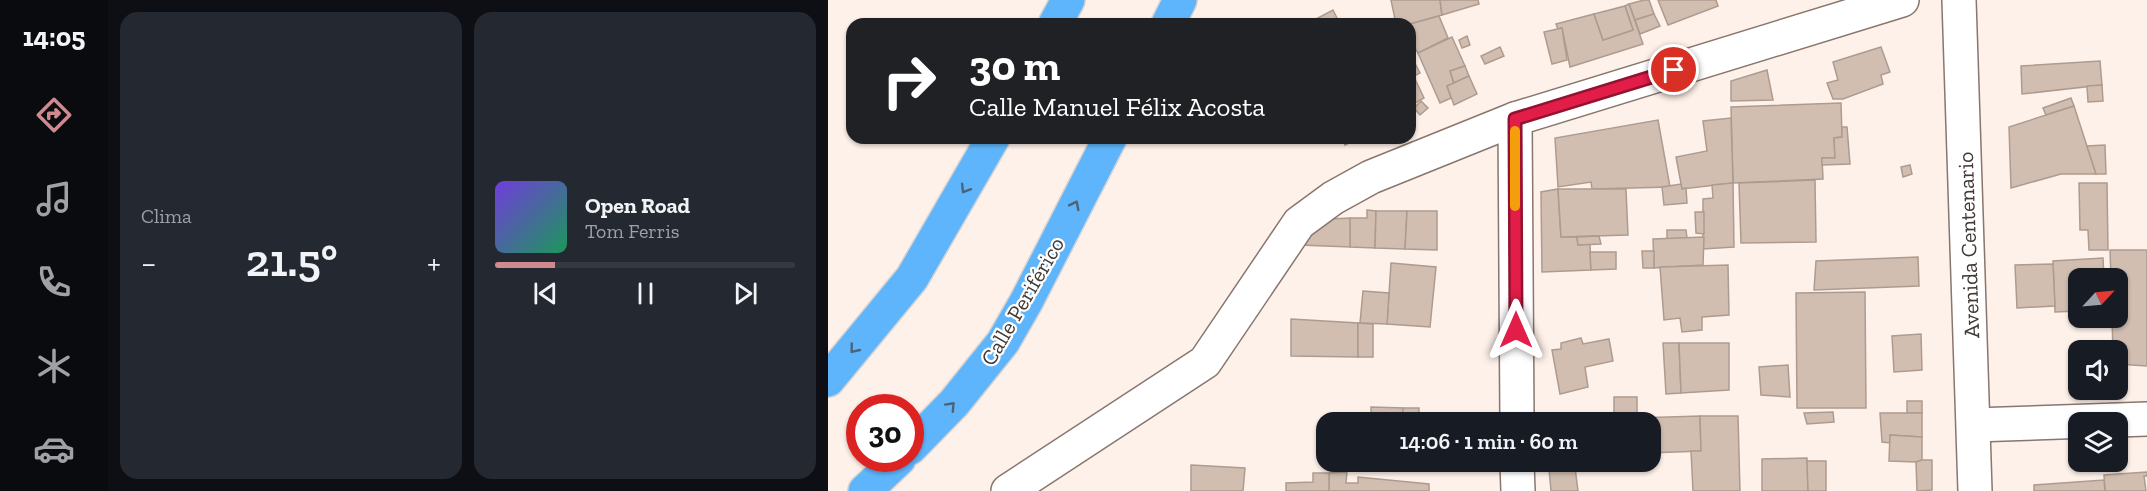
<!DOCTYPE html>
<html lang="es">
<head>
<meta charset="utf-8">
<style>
  :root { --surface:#171b24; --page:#242831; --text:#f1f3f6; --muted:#9ea1a6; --line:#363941; --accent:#ce8a8e }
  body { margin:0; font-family:"Zilla Slab",serif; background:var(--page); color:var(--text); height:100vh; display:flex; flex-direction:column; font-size:22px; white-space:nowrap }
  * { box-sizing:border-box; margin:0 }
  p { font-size:20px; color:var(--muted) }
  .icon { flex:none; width:33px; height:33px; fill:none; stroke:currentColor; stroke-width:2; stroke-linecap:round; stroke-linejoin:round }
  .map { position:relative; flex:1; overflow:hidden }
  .side { display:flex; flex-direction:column; gap:12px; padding:12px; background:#0d0f14; width:720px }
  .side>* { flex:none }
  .guide { position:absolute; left:18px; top:18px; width:570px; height:126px; border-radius:18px; box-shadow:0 2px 4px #0004; background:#202124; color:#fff; overflow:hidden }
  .needle { width:39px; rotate:64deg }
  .controls { position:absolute; left:1240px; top:268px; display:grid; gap:12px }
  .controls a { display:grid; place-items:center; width:60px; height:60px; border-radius:12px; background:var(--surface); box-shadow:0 2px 4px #0004; font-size:30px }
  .speed { position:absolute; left:18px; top:394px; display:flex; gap:12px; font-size:30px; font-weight:700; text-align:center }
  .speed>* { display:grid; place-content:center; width:78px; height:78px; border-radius:50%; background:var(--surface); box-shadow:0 2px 4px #0004; line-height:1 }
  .speed .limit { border:9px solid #d22; background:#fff; color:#111 }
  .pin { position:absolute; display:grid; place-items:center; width:51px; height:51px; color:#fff; margin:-26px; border:3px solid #fff; border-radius:50%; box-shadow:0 2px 6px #0007 }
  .me { position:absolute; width:66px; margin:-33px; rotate:0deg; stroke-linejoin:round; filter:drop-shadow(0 0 4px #0008) }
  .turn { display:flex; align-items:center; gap:21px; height:126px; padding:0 24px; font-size:27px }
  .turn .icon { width:78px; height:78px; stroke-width:2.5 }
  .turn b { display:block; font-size:42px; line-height:51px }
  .big { font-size:45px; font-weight:600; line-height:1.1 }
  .side .widget { flex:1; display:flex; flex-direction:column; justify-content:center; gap:9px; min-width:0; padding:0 21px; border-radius:18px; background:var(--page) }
  .song { display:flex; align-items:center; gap:18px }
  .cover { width:72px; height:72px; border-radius:9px; background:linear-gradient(135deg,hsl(260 70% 55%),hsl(150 70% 35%)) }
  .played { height:6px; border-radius:3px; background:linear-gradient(90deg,var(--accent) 20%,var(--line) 20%) }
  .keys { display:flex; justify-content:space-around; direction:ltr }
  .heat { display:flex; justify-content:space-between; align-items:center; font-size:33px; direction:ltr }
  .side .tiles { flex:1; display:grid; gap:12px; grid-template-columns:repeat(2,1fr) }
  .trip { position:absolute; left:488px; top:412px; width:345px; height:60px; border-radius:18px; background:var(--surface); box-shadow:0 2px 4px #0004; font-weight:600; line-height:60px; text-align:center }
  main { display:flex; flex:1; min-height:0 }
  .tabs { display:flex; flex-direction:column; width:108px; justify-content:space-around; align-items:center; background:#090b0e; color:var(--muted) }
  .tabs .icon { width:42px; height:42px }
  .tabs .active { color:var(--accent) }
  .tabs b { font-size:27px; color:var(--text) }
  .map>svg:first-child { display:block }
</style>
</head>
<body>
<main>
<nav class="tabs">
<b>14:05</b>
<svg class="icon active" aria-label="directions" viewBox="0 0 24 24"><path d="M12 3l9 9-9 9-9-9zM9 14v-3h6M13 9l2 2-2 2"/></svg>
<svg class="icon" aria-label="music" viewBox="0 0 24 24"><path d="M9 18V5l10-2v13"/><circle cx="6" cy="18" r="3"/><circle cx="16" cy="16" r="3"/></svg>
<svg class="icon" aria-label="phone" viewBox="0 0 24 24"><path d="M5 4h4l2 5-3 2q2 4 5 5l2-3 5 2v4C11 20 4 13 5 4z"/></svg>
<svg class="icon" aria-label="climate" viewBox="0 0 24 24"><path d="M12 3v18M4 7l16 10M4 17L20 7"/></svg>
<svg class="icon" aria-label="car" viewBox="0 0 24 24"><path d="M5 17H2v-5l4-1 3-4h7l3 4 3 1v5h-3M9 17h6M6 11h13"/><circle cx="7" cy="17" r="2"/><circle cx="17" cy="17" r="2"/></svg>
</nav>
<section class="side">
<div class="tiles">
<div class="widget"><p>Clima</p>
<div class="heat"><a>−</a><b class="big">21.5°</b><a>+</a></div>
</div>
<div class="widget">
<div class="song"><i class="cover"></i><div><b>Open Road</b><p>Tom Ferris</p></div></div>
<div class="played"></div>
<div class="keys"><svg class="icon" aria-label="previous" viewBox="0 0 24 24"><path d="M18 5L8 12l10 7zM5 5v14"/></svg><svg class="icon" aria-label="pause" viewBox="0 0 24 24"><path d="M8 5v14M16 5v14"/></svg><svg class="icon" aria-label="next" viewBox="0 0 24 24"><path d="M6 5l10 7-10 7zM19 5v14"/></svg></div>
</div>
</div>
</section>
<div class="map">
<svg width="1319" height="491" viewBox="0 0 1319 491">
  <rect width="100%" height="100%" fill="#fef1ea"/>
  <g fill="#d1beb1" stroke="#ae9b8f" stroke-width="1.5">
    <polygon points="563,0 612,0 614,15 582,24 568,24"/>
    <polygon points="612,0 650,0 651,4 614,15"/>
    <polygon points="816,0 821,0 826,14 807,20 801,4"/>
    <polygon points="830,0 888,0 890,6 840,25"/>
    <polygon points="801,4 815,44 742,67 734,28 730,29 728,24 766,14 775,40 805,30 797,6"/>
    <polygon points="797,6 805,30 775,40 766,14"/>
    <polygon points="505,10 512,24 485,24 484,21"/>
    <polygon points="826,14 832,26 812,34 807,20"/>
    <polygon points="611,16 620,38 590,53 582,41 582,24"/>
    <polygon points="734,28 739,60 724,64 716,32"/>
    <polygon points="639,36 642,45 634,48 631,40"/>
    <polygon points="624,37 637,66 622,71 626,84 619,86 623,98 612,103 590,53"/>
    <polygon points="672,47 676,56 657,64 653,56"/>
    <polygon points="1053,47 1062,72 1053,75 1055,84 1015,99 1005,99 999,83 1010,80 1005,62"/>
    <polygon points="582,54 592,73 582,78"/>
    <polygon points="1272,61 1274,85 1194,94 1193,66"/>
    <polygon points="637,66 641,76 626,83 622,71"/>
    <polygon points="939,70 945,100 903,101 903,81"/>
    <polygon points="641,76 649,94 626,105 619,86"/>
    <polygon points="586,77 596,98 582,106 582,78"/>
    <polygon points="1274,85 1275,101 1260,102 1259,86"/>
    <polygon points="1243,98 1246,106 1218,115 1215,108"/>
    <polygon points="593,101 600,108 592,115 586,108"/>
    <polygon points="1013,103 1014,137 1006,138 1007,158 994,158 995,179 905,183 903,107"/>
    <polygon points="1246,106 1268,174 1233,174 1183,188 1181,127"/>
    <polygon points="903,118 905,183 854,189 848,157 879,151 875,121"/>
    <polygon points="830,120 842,187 764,189 763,182 730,187 727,138"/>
    <polygon points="1014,127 1019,127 1022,164 994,165 994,158 1007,158 1006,138 1014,137"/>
    <polygon points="513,138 530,138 517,145"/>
    <polygon points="1277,145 1278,174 1268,174 1259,146"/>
    <polygon points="1082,165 1084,174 1075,177 1073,167"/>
    <polygon points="987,180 988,242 913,243 911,183"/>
    <polygon points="905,183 906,247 875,249 875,199 885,198 884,185"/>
    <polygon points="1251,183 1279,183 1280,250 1261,250 1260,230 1252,230"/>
    <polygon points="853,184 854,189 858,188 859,203 836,205 834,187"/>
    <polygon points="730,189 733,237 749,237 750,245 762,244 763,270 714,272 713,192"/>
    <polygon points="730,189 798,189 800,235 733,237"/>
    <polygon points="539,210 548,211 547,248 522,247 522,218 539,218"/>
    <polygon points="548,211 579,211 577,249 547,248"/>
    <polygon points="579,211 609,211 609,250 577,249"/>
    <polygon points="867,212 876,212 876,234 868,233"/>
    <polygon points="500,216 501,219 522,218 522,247 472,245"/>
    <polygon points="839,230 858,230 859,238 839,239"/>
    <polygon points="771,236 773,244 750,245 749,237"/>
    <polygon points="876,237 875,265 826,268 825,239"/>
    <polygon points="1282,250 1319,250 1319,366 1290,364 1290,351 1285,351 1284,318 1290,318 1290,279 1283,279"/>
    <polygon points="814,251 826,251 826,268 815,268"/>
    <polygon points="762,252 788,252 788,269 763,270"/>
    <polygon points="1090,257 1091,286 986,290 988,261"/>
    <polygon points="1275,258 1276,279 1251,279 1251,311 1227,312 1225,261"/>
    <polygon points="563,263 608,267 602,327 559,324"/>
    <polygon points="1225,264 1227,306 1189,308 1187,265"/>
    <polygon points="900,265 901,315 874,317 874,330 854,332 852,318 836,320 832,267"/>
    <polygon points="535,291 561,293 559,324 532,323"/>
    <polygon points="1037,292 1038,408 969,408 968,293"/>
    <polygon points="463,319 530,323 530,357 463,356"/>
    <polygon points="530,323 545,324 545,357 530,357"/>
    <polygon points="1093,334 1094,370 1066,372 1064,336"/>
    <polygon points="753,338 755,344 781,339 785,361 757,367 760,387 732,394 724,350 733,349 733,343"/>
    <polygon points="835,343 851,343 853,393 838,394"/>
    <polygon points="851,343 901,343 901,390 853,393"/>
    <polygon points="960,365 962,397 933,395 931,367"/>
    <rect x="786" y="397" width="23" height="21"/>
    <rect x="1079" y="401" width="15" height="12"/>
    <polygon points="543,407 575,408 574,423 543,423"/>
    <polygon points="575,408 591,408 591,423 574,423"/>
    <polygon points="1005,412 1006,422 979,424 976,413"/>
    <polygon points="1052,413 1094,413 1094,437 1062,435 1062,443 1054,442"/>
    <polygon points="872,416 873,451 822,453 822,423 777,423 776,419"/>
    <polygon points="872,416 910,416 912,491 865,491 863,451 873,451"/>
    <polygon points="735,419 776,419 777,423 736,423"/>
    <polygon points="1062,435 1094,437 1094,460 1088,462 1061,461"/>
    <polygon points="979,458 980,491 934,491 934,459"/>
    <polygon points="1094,460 1104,460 1104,490 1089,491 1088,462"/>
    <polygon points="979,461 998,461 998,491 980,491"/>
    <polygon points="363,465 417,468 415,491 363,491"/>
    <polygon points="747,467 750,491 723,491 721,469"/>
    <polygon points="519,472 518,483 530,483 530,477 601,484 601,491 501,491 501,473"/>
    <polygon points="1319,472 1319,476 1316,476 1318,491 1277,491 1276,475"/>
    <polygon points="485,473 501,473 501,491 458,491 458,483 485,482"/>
    <polygon points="1276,480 1277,491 1206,491 1206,485"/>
  </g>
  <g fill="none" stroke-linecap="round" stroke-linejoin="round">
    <g stroke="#89766c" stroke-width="36">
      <g id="minor">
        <polyline points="1131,0 1147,491"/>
        <polyline points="687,119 689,423"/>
        <polyline points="1146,425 1319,419"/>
        <polyline points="689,462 690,491"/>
        <polyline points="180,491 377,362 471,223 505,198 543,177 687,119 1074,0"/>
      </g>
    </g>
    <g stroke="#d5d3d2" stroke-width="36">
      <g id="highway">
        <polyline points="227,24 240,0"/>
        <polyline points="340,24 352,0"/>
        <polyline points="0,380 84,278 165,138"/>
        <polyline points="82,448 126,403 175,342 198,302 282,138"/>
        <polyline points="37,491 71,459"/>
      </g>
    </g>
    <use href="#minor" stroke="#fff" stroke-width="33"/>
    <use href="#highway" stroke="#5fb5fb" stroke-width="33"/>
  </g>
  <defs><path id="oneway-chevron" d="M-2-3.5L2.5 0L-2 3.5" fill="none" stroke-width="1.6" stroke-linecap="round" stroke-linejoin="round" transform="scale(1.5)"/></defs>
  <g stroke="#4c647a">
    <use href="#oneway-chevron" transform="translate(137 189) rotate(121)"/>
    <use href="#oneway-chevron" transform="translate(247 205) rotate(-63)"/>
    <use href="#oneway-chevron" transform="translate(26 349) rotate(129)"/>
    <use href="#oneway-chevron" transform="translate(123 406) rotate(-47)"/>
  </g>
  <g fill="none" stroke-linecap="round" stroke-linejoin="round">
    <g stroke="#92132f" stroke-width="15">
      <polyline id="route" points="688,330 687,119 846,70"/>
    </g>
    <use href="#route" stroke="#e11d48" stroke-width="10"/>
    <polyline stroke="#f59e0b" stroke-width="10" points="687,131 687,206"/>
  </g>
  <g text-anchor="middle" stroke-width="4.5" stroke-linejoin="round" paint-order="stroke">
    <g font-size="22" fill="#413934" stroke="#fff">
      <text transform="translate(1140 245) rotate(-92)" y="8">Avenida Centenario</text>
      <text transform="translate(194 301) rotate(-60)" y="8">Calle Periférico</text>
    </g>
  </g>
</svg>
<div class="controls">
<a><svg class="needle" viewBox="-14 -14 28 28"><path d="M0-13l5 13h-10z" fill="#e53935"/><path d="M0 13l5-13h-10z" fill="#9ea1a6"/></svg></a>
<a><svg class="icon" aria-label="sound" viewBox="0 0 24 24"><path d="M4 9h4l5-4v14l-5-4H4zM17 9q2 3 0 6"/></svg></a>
<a><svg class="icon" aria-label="layers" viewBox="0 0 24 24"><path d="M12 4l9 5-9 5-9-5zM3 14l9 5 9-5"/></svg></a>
</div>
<div class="speed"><div class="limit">30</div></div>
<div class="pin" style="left:846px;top:70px;background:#d93025"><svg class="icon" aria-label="arrive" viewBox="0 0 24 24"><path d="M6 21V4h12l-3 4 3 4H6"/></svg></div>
<svg class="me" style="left:688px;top:330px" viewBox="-20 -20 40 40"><path d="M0-17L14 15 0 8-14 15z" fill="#e11d48" stroke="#fff" stroke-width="4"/></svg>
<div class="trip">14:06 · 1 min · 60 m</div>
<div class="guide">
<div class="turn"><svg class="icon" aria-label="right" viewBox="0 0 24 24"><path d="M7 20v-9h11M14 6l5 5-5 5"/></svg><div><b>30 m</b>Calle Manuel Félix Acosta</div></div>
</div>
</div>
</main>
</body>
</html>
